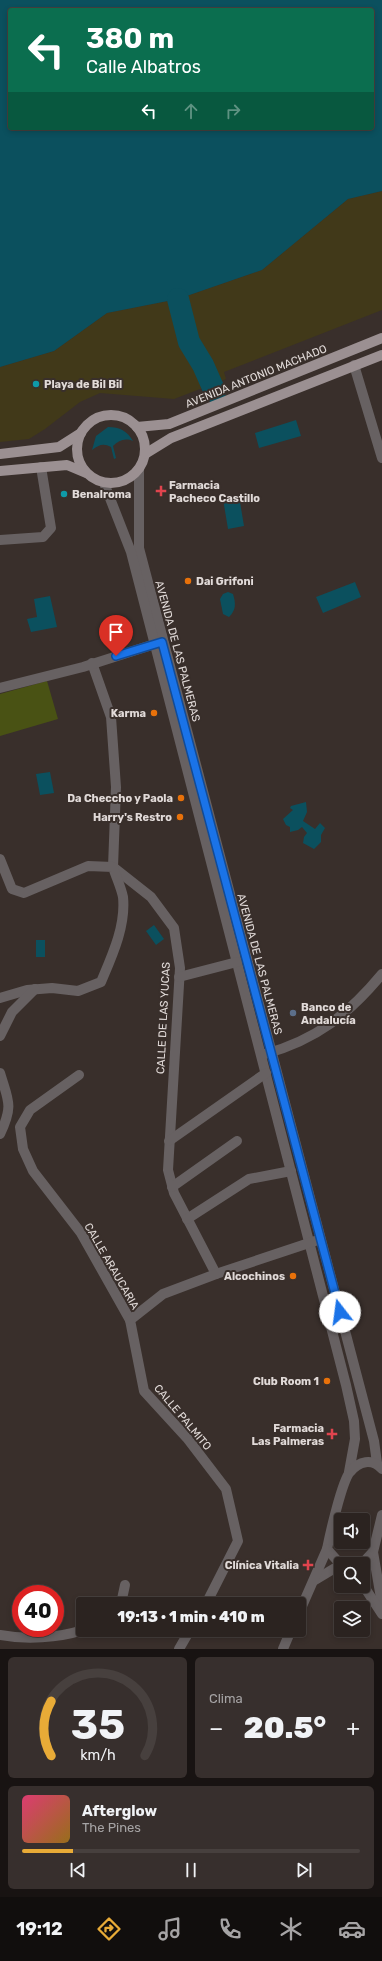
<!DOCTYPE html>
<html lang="es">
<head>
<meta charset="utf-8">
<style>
  :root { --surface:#2b2320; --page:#372f2d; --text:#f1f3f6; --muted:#a6a4a5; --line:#47403e; --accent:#e8ab37 }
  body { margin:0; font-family:Rubik,sans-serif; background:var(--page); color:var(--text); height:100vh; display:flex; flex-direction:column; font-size:15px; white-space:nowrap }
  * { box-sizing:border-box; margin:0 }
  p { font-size:13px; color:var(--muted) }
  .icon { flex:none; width:22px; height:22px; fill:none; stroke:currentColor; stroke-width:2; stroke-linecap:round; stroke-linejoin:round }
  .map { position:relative; height:1649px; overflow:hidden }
  .sheet { display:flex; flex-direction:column; gap:8px; padding:8px; background:#181312; flex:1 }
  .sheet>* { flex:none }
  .hud { position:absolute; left:8px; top:8px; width:366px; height:122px; border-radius:4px; box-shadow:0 2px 6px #0003,0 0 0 1px var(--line); background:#0b6e4f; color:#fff; overflow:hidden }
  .tools { position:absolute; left:334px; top:1513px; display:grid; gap:8px }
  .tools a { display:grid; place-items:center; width:36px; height:36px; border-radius:4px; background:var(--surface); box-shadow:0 2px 6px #0003,0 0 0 1px var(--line); font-size:20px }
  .speed { position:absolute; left:12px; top:1585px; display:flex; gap:8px; font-size:20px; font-weight:700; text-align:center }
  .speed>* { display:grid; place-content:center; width:52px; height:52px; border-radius:50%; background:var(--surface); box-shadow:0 2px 6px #0003,0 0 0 1px var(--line); line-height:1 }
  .speed .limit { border:6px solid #d22; background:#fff; color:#111 }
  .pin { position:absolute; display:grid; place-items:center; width:34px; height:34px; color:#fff; margin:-41px -17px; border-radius:50% 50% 50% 0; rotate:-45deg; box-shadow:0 0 4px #0007 }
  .pin .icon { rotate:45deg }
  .me { position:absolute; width:44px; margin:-22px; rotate:345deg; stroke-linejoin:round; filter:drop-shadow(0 0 3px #0008) }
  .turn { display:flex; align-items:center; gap:14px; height:84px; padding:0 12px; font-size:18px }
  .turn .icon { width:52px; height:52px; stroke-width:2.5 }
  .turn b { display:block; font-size:28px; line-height:34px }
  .lanes { display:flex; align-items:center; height:38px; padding:0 12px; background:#0003; justify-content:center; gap:20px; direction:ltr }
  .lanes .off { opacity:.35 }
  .big { font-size:30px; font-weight:800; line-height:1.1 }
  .sheet .widget { flex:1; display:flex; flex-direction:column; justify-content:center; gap:6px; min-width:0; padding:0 14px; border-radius:6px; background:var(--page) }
  .sheet .dial { align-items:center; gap:0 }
  .dial svg { height:104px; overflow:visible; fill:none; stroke:var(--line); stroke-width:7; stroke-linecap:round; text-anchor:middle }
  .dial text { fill:var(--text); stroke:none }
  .song { display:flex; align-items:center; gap:12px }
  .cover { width:48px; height:48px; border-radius:6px; background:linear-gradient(135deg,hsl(340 70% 55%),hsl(40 70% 35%)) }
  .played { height:4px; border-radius:2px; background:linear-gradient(90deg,var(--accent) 15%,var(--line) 15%) }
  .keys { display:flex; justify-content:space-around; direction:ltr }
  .heat { display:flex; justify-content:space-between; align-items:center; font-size:22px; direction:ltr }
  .sheet .tiles { flex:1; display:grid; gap:8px; grid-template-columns:1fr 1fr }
  .widget:last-child { grid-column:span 2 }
  .trip { position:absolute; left:76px; top:1597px; width:230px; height:40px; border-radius:4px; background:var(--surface); box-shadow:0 2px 6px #0003,0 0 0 1px var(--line); font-weight:800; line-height:40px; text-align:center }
  .dock { display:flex; height:64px; justify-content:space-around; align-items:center; background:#110e0d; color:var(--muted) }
  .dock .icon { width:28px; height:28px }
  .dock .active { color:var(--accent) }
  .dock b { font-size:18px; color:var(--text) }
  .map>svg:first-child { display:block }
</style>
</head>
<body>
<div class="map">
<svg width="382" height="1649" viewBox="0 0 382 1649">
  <rect width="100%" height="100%" fill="#392f2b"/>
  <polygon fill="#495214" points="47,681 58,719 0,736 0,694"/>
  <polygon fill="#413919" points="382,191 382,310 224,372 226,379 174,399 100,393 80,402 45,429 29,439 0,442 0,367 54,351 107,313 178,299 262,270 348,199"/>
  <g fill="#0b505e" fill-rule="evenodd">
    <path d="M 0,0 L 382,0 L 382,191 L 348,199 L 262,270 L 178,299 L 107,313 L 54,351 L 0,367 ZM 10,10 L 372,10 L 372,128 L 10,128 Z"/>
    <polygon points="296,420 301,436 259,448 255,433"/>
    <path d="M 108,427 C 120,427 127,431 133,441 C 125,438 119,440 113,446 L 116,458 L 114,459 L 111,447 C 103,443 99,445 92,450 L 96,436 Z"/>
    <polygon points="239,496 244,526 228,529 223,499"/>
    <polygon points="355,582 361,597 323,613 316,597"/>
    <path d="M 228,592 L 233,594 C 236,604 236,610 229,617 L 223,614 L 220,599 L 223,594 Z"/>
    <polygon points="50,596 57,627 31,632 27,619 37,617 34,599"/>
    <polygon points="50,772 54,793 40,795 36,774"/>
    <polygon points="306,802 307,812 303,821 315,829 320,823 325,828 321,835 321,842 314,849 303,843 304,837 307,833 302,827 298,830 290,832 290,827 286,825 283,819 293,810 290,808 291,806"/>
    <polygon points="154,925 164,939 156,945 146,931"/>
    <rect x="36" y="940" width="9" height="17"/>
  </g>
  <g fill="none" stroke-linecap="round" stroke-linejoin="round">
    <polyline stroke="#0b505e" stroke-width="22" points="178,299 189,342 203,365 215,392"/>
    <g stroke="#676162" stroke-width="10">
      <polyline points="354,365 382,458"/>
      <polyline points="139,469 139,548 374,1441 377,1463"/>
      <polyline points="104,483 131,552 346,1385 354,1421 355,1439 349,1472"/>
      <polyline points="0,540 43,537 51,528 41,467"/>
      <polyline points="92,663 111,717 116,787 113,867 151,897 174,928 180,968 168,1170 174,1193 216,1274"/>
      <polyline points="0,688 83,667 161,642"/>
      <path d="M 0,859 L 12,889 L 24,893 L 88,866 L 113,867 C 116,877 121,887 123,897 C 126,926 112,956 101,982 L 78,991 L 52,988 L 27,990 L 0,998"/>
      <polyline points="179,977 237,962"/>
      <polyline points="0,1036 12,1012 35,989"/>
      <path d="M 265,1054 C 316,1040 349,1014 382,974"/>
      <path d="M 0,1073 C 8,1100 14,1105 0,1134"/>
      <polyline points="79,1075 30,1110 20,1127 23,1149 33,1171 81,1233 130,1320"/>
      <polyline points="169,1141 266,1073"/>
      <polyline points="172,1187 237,1141"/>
      <polyline points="187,1219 249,1179 291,1171"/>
      <polyline points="373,1552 382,1604"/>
      <polyline points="362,1564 373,1552 382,1515"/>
      <path d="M 341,1565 L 327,1549 C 330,1534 342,1481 350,1472 C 359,1461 372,1458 382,1469"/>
      <polyline points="315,1580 340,1565"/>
      <polyline points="363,1585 382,1614"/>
      <polyline points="117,1604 122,1599 125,1585"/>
      <polyline points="206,1604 238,1541 226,1489 187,1438 144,1391 130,1320 163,1294 216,1274 315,1241"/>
      <polyline points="299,1613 327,1549"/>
      <path d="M 0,1635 C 26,1640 58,1638 83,1630"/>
      <polyline points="179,1649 190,1630"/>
      <polyline points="283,1649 291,1630"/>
    </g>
    <g stroke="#9b9092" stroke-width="10">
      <circle cx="111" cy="449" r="34"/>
      <polyline points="137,427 169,424 382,338"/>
      <polyline points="0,454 59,447 81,433"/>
      <polyline points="145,454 171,438 382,355"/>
      <polyline points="0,471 67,465 86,473"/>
    </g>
  </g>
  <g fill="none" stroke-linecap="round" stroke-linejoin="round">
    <g stroke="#114b97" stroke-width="10">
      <polyline id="route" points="116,656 162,642 340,1312"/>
    </g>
    <use href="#route" stroke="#1a73e8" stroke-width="7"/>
  </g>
  <g fill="#0f9aa8" stroke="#392f2b" stroke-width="1.5">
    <circle cx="36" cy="384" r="4"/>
    <circle cx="64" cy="494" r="4"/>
  </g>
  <g fill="#e0444e" stroke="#392f2b" stroke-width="1.5">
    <path d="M159 485h4v4h4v4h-4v4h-4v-4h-4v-4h4z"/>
    <path d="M330 1428h4v4h4v4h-4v4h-4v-4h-4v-4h4z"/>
    <path d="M306 1559h4v4h4v4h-4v4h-4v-4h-4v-4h4z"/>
  </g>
  <g fill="#e8710a" stroke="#392f2b" stroke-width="1.5">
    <circle cx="188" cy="581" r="4"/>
    <circle cx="154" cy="713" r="4"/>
    <circle cx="181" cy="798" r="4"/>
    <circle cx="180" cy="817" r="4"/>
    <circle cx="293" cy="1276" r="4"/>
    <circle cx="327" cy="1381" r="4"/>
  </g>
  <circle fill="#5c6f8a" stroke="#392f2b" stroke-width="1.5" cx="293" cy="1013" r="4"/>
  <g text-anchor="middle" stroke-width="4" stroke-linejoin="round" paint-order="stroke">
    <g font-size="11" fill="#e1dad8" stroke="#392f2b">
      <text transform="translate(256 376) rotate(-22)" y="4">AVENIDA ANTONIO MACHADO</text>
      <text transform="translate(178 651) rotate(75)" y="4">AVENIDA DE LAS PALMERAS</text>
      <text transform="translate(260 964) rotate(75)" y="4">AVENIDA DE LAS PALMERAS</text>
      <text transform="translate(163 1018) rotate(-87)" y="4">CALLE DE LAS YUCAS</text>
      <text transform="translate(112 1266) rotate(60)" y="4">CALLE ARAUCARIA</text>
      <text transform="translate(183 1417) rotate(50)" y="4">CALLE PALMITO</text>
    </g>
    <g font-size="11" font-weight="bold" fill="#e1dad8" stroke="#392f2b" text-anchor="end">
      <text x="44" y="388" text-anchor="start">Playa de Bil Bil</text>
      <text x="169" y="489" text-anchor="start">Farmacia<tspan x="169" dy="13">Pacheco Castillo</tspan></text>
      <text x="72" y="498" text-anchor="start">Benalroma</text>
      <text x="196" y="585" text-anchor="start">Dai Grifoni</text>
      <text x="146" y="717">Karma</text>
      <text x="173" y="802">Da Checcho y Paola</text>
      <text x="172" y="821">Harry's Restro</text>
      <text x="301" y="1011" text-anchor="start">Banco de<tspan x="301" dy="13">Andalucía</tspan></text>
      <text x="285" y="1280">Alcochinos</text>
      <text x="319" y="1385">Club Room 1</text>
      <text x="324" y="1432">Farmacia<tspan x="324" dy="13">Las Palmeras</tspan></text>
      <text x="299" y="1569">Clínica Vitalia</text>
    </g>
  </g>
</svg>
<div class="tools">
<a><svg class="icon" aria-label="sound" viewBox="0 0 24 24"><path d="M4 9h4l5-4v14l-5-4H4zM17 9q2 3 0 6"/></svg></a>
<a><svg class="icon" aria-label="search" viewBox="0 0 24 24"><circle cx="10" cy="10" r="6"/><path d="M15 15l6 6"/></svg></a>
<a><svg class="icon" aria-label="layers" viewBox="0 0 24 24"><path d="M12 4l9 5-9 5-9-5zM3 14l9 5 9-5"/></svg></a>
</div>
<div class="speed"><div class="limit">40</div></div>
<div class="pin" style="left:116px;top:656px;background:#d93025"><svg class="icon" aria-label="arrive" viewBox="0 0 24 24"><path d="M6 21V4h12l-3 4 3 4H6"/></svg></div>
<svg class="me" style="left:340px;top:1312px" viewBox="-20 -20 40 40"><circle r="19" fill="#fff"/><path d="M0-13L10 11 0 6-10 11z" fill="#1a73e8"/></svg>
<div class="trip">19:13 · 1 min · 410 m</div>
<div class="hud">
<div class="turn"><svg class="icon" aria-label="left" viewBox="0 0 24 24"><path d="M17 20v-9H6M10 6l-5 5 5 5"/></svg><div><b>380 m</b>Calle Albatros</div></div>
<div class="lanes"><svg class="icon" aria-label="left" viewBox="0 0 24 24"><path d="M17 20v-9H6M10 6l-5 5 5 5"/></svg><svg class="icon off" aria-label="ahead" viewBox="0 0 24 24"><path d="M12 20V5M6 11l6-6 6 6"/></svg><svg class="icon off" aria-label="right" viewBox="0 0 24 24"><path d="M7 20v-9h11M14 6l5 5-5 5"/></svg></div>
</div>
</div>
<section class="sheet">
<div class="tiles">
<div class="widget dial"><svg viewBox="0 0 100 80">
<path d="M14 69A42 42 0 1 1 86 69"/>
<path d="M14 69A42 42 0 0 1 14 27" stroke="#e8ab37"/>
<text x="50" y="56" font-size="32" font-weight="700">35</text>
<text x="50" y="72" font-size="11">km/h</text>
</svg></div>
<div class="widget"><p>Clima</p>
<div class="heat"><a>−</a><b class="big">20.5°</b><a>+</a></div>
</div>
<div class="widget">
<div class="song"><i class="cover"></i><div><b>Afterglow</b><p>The Pines</p></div></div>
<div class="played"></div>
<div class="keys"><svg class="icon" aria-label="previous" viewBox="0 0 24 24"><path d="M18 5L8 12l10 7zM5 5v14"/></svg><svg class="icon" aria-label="pause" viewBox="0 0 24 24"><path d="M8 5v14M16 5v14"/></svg><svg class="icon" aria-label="next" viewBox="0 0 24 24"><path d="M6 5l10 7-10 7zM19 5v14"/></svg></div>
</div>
</div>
</section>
<nav class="dock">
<b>19:12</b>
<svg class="icon active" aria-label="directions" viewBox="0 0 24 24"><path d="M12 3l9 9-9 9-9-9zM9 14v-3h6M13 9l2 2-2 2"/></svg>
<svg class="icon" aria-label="music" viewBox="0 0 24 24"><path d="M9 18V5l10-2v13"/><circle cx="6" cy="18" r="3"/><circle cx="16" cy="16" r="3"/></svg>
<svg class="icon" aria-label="phone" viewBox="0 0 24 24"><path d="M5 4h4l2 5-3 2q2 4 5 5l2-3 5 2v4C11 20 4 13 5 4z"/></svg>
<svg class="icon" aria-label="climate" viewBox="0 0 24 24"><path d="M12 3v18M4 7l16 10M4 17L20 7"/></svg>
<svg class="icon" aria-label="car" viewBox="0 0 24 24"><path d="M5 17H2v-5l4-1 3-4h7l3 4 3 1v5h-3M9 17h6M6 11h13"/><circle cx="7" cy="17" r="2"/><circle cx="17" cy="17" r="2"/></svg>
</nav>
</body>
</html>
